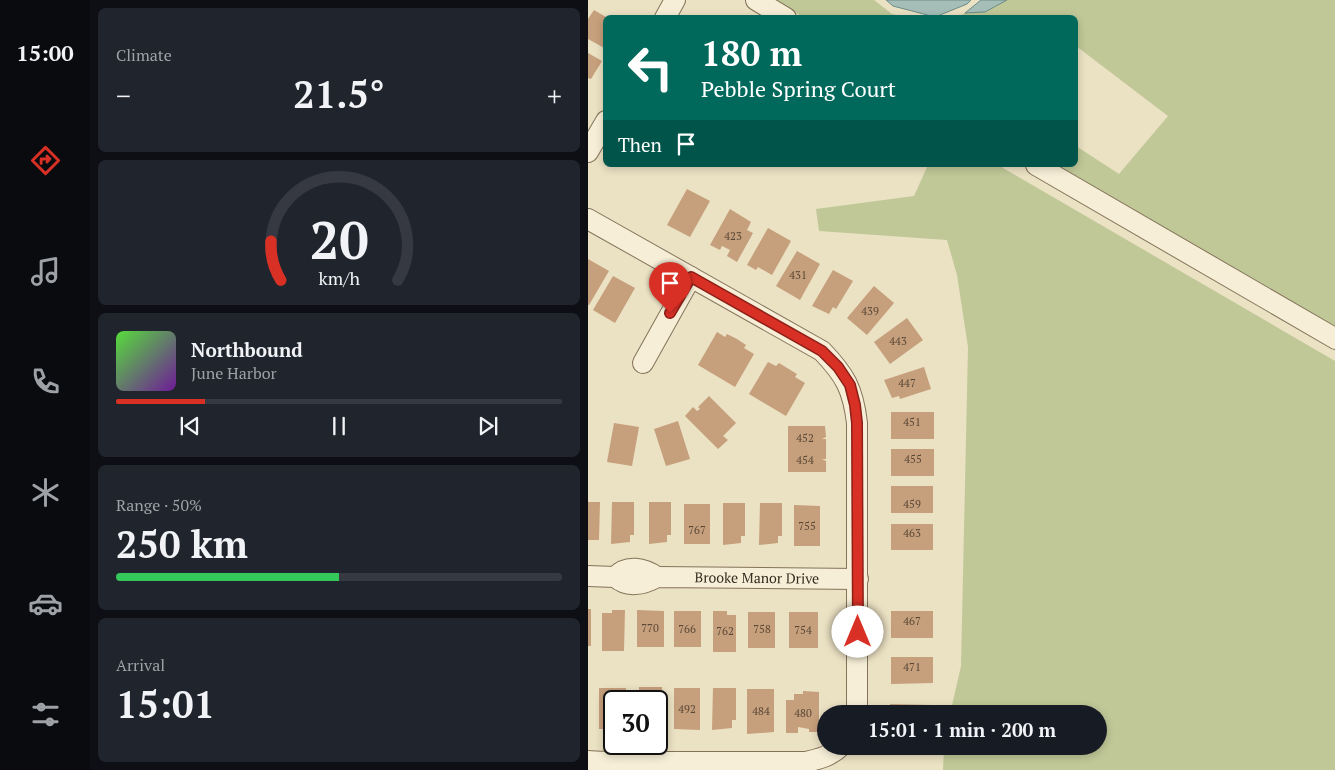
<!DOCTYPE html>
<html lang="en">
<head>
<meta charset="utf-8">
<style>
  :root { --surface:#171b24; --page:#20242c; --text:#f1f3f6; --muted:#9ea1a6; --line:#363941; --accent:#d93025 }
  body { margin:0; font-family:"PT Serif",serif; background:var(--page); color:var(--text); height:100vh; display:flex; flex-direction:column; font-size:19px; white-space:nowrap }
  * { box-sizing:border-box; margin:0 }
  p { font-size:16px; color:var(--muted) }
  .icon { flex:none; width:28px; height:28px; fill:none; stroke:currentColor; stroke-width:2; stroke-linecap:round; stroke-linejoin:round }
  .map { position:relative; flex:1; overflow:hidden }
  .drawer { display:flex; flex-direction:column; gap:8px; padding:8px; background:#0d0f14; width:498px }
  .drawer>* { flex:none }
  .banner { position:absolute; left:15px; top:15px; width:475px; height:152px; border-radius:8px; box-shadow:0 2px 8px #0003; background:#00695c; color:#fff; overflow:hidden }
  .speed { position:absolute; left:15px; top:690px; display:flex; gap:10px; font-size:25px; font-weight:700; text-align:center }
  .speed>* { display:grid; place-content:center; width:65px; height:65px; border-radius:50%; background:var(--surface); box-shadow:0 2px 8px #0003; line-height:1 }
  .speed .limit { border:2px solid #111; border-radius:8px; background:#fff; color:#111 }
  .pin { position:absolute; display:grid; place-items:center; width:42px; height:42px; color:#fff; margin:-51px -21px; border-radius:50% 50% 50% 0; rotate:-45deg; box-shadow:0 0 5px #0007 }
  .pin .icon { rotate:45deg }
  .me { position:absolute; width:55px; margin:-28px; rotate:0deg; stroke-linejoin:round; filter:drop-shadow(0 0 4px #0008) }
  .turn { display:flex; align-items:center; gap:18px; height:105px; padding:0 15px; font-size:22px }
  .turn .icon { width:65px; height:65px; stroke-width:2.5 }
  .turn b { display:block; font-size:35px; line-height:42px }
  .then { display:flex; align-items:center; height:48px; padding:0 15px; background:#0003; gap:10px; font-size:19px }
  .big { font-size:38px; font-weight:700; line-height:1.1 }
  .drawer .widget { flex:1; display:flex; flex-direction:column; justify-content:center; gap:8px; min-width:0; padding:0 18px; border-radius:8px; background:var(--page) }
  .drawer .dial { align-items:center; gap:0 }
  .dial svg { height:130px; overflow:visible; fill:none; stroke:var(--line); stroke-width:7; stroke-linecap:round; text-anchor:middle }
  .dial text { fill:var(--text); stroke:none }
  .song { display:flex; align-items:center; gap:15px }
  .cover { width:60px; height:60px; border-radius:8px; background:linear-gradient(135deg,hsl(110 70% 55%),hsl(280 70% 35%)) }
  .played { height:5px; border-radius:2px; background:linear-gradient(90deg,var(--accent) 20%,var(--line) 20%) }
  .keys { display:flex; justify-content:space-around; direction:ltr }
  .heat { display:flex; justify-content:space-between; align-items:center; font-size:28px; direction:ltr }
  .charge { height:8px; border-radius:4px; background:linear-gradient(90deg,#34c759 50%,var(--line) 0) }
  .trip { position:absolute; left:229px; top:705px; width:290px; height:50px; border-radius:25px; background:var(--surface); box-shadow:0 2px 8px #0003; font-weight:700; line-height:50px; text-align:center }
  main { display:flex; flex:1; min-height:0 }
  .menu { display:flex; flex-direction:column; width:90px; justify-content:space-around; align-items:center; background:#090b0e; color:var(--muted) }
  .menu .icon { width:35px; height:35px }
  .menu .current { color:var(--accent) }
  .menu b { font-size:22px; color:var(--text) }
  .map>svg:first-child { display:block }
</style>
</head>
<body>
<main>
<nav class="menu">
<b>15:00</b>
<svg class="icon current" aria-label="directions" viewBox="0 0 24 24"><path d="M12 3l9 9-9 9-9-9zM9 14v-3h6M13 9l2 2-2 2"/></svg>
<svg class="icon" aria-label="music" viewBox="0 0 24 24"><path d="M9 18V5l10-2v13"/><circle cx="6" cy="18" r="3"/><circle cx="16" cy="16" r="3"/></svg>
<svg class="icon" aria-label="phone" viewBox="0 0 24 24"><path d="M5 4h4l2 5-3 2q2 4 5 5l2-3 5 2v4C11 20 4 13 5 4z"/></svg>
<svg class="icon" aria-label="climate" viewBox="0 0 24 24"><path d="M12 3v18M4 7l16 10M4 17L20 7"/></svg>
<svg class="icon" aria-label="car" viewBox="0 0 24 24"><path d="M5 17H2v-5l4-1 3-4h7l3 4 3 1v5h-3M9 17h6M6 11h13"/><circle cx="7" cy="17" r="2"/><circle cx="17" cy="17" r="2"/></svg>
<svg class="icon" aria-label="filters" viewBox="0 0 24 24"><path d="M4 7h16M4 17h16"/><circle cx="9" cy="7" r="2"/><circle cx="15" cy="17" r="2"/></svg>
</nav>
<section class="drawer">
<div class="widget"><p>Climate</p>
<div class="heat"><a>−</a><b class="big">21.5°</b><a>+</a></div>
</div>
<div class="widget dial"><svg viewBox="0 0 100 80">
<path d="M14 69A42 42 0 1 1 86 69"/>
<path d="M14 69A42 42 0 0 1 8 45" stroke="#d93025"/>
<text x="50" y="56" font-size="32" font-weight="700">20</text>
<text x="50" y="72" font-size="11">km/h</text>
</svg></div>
<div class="widget">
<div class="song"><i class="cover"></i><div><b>Northbound</b><p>June Harbor</p></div></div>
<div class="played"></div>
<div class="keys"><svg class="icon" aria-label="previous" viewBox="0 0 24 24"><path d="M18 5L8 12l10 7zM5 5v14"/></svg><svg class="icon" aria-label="pause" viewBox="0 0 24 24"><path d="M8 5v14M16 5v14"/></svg><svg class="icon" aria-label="next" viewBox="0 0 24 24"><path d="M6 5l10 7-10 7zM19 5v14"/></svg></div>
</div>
<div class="widget"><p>Range · 50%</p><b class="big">250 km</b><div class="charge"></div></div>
<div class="widget"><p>Arrival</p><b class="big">15:01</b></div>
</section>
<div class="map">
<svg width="748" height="770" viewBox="0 0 748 770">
  <rect width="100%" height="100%" fill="#ebe1c3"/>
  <g fill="#c0c898">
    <polygon points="186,0 286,0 304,14 317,17 215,17"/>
    <polygon points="419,0 747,0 747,328 467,165 488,165 488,146 531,174 580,116 488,46 488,18 367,18 377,13 397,12"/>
    <polygon points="340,165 410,165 747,361 747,770 355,770 356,746 510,746 510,714 362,714 373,666 380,347 369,275 359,240 231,231 228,209 326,196"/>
  </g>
  <g fill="#a5beb8" stroke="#6d8b86">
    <polygon points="298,0 383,0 379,4 347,17 305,6"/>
    <polygon points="393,0 419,0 397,12 377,13"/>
  </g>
  <g fill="#c69f7c">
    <polygon points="6,10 18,17 18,49 0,39 0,19"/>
    <polygon points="0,53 14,61 3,79 0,78"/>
    <polygon points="99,189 122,201 102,237 79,225"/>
    <polygon points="142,209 163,222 159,230 165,233 149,262 139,256 142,250 134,246 132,250 122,245"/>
    <polygon points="180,228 203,241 184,275 170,267 168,270 159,265"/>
    <polygon points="209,251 232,264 212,300 188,286"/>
    <polygon points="0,259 21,271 1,305 0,305"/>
    <polygon points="245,270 265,281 248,309 245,307 241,314 224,306"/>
    <polygon points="25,276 47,288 27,323 5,310"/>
    <polygon points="286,286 306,303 279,335 259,318"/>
    <polygon points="319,318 335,340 302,364 286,342"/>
    <polygon points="129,332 137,337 139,334 149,339 158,345 156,348 166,354 147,387 110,365"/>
    <polygon points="180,362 188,366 191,363 209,374 207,377 217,383 198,416 161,394"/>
    <polygon points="336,367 343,389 312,399 311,396 304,398 296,380"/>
    <polygon points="121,396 148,423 135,436 140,440 130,449 97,416 105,407 109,411 112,409 110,407"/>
    <rect x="303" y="412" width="43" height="27"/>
    <polygon points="90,421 102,459 78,466 66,429"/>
    <polygon points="26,423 51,427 44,466 19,462"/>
    <polygon points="200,426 237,426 238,437 234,439 238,439 238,459 234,459 238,461 238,472 200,472"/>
    <rect x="303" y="449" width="43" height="27"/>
    <rect x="303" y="486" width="42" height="27"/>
    <polygon points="0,502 12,502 11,540 0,540"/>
    <polygon points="24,502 46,502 46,535 42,535 42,542 23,544"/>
    <polygon points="61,502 83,502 83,535 79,535 79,542 61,544"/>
    <polygon points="135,503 157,503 157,536 153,536 153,543 135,545"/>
    <polygon points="172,503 194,503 194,536 190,536 190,543 171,545"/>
    <rect x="96" y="504" width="26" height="40"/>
    <polygon points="206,505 232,506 232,546 206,546"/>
    <rect x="303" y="524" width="42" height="26"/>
    <rect x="0" y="609" width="3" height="37"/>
    <polygon points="24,610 37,610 36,651 14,651 14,613 24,613"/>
    <polygon points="49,610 76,611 76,647 49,647"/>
    <rect x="86" y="611" width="27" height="36"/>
    <polygon points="125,611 139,611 139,615 148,615 148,652 125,652"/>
    <rect x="303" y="611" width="42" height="27"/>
    <rect x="160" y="612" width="27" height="36"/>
    <rect x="201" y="612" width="29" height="36"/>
    <polygon points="303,657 345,657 345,683 303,684"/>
    <polygon points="51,687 74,687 74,729 69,729 69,701 51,701"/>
    <polygon points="11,688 38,688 38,701 26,701 26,729 11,729"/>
    <polygon points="86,688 112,688 112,730 86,729"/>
    <polygon points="125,688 148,688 148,720 144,720 144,728 124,730"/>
    <polygon points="159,689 186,689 186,732 159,734"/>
    <polygon points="215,691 231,692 231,732 221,732 221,729 210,727 210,733 198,733 198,700 206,700 206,694 215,694"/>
    <polygon points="302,704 345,705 345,714 302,714"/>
  </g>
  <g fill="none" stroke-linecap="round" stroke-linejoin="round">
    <g stroke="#84735b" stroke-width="22">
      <g id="minor">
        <polyline points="168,0 198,18"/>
        <polyline points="77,18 87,0"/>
        <polyline points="0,152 18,121"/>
        <polyline points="448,165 748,339"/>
        <path d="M 0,219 L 234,351 C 257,375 265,389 269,423 L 269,714"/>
        <polyline points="55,363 103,277"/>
        <path id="s1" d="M 0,576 L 27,577 C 39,588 55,585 69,577 L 270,579"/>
        <path d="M 27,577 C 39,564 56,568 69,577"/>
        <path d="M 0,761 C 7,761 18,763 25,761 C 47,753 49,751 71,762"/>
        <path d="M 23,761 C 41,770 53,770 71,762 L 218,762 C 231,759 243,756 253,746"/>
      </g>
    </g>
    <use href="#minor" stroke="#f6eed6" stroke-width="20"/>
  </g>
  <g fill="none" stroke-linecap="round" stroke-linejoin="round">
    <g stroke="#8d1f18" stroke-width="12">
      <polyline id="route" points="82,313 103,277 234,351 250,367 262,385 267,405 269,423 270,632"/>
    </g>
    <use href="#route" stroke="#d93025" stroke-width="9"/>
  </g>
  <g text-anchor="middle" stroke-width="4" stroke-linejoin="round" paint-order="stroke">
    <g font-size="11" fill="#594836">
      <text x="145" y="240">423</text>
      <text x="210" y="279">431</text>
      <text x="282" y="315">439</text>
      <text x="310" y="345">443</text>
      <text x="319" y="387">447</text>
      <text x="324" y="426">451</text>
      <text x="217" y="442">452</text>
      <text x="325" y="463">455</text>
      <text x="217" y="464">454</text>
      <text x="324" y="508">459</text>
      <text x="219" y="530">755</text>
      <text x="109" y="534">767</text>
      <text x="324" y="537">463</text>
      <text x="324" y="625">467</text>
      <text x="62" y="632">770</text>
      <text x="99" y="633">766</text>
      <text x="174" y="633">758</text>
      <text x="215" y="634">754</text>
      <text x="137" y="635">762</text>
      <text x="324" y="671">471</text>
      <text x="99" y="713">492</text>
      <text x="173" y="715">484</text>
      <text x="215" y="717">480</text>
    </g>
    <g font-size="14" fill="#352b1e" stroke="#f3ebd2">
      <text dy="5" stroke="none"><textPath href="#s1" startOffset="172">Brooke Manor Drive</textPath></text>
    </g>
  </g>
</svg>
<div class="speed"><div class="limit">30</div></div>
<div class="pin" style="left:82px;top:313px;background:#d93025"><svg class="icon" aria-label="arrive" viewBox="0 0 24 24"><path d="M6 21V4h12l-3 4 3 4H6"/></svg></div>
<svg class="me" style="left:270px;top:632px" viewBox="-20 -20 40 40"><circle r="19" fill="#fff"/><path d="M0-13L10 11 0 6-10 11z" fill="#d93025"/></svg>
<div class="trip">15:01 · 1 min · 200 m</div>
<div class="banner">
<div class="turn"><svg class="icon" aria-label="left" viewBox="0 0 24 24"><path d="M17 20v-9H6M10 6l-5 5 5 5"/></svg><div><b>180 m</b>Pebble Spring Court</div></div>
<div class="then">Then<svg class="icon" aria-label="arrive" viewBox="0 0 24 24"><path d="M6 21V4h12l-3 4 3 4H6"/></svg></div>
</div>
</div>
</main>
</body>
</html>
